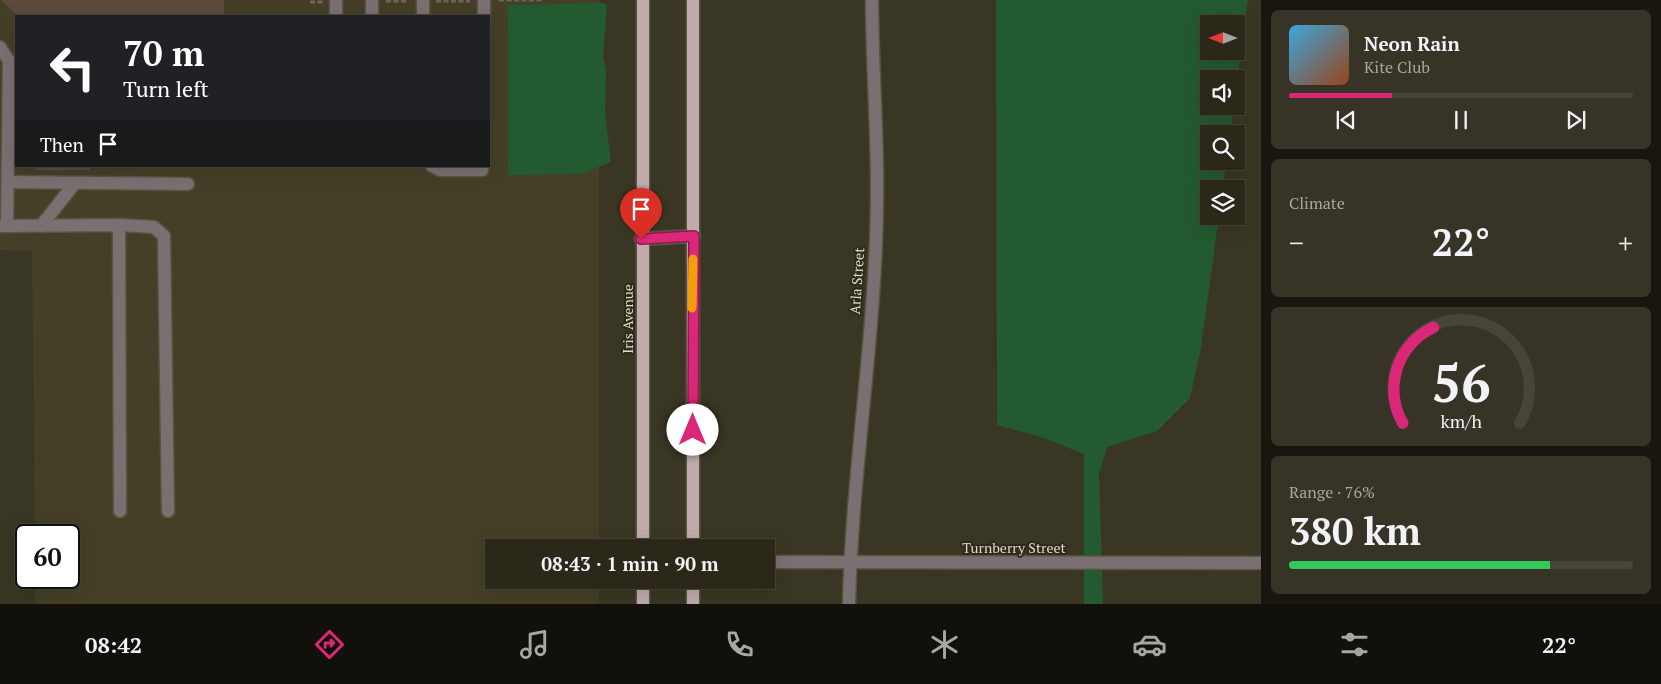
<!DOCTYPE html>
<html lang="en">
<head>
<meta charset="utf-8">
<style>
  :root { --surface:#2b281a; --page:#373427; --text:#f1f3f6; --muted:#a6a6a2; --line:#474439; --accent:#db2777 }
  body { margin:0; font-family:"PT Serif",serif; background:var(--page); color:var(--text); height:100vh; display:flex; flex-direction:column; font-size:19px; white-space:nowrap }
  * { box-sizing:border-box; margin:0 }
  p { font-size:16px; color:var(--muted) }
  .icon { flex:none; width:28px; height:28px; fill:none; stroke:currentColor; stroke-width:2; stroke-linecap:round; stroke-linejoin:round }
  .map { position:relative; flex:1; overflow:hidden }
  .side { display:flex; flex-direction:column; gap:10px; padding:10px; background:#18160e; width:400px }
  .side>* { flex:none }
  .hud { position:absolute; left:15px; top:15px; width:475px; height:152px; border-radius:0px; box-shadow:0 5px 20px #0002,0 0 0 1px var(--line); background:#202124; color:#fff; overflow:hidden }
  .needle { width:32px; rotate:270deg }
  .controls { position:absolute; left:1200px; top:15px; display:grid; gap:10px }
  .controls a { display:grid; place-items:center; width:45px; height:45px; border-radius:0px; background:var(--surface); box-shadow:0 5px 20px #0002,0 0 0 1px var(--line); font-size:25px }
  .speed { position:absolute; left:15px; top:524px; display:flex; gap:10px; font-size:25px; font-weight:700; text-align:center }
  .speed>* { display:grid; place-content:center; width:65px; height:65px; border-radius:50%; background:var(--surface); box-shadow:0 5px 20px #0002,0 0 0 1px var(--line); line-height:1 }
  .speed .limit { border:2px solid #111; border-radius:8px; background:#fff; color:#111 }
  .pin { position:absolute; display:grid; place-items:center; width:42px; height:42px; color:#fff; margin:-51px -21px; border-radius:50% 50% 50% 0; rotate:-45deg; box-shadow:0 0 5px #0007 }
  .pin .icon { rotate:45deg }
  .me { position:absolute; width:55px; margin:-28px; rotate:0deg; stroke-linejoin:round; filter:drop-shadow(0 0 4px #0008) }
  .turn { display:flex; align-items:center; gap:18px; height:105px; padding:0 25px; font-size:22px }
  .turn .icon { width:65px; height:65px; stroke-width:2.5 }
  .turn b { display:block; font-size:35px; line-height:42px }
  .then { display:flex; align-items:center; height:48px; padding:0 25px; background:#0003; gap:10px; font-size:19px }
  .big { font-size:38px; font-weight:700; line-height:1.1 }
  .side .card { flex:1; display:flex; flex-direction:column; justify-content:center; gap:8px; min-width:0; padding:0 18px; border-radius:8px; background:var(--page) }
  .side .dial { align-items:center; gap:0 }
  .dial svg { height:130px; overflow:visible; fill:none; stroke:var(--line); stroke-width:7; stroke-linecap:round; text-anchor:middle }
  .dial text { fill:var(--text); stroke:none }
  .song { display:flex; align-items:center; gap:15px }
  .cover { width:60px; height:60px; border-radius:8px; background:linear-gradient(135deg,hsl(200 70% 55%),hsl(20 70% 35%)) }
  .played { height:5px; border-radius:2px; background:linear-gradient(90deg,var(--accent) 30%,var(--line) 30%) }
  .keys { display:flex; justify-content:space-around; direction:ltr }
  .heat { display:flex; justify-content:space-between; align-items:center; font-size:28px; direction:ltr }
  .charge { height:8px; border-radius:4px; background:linear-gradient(90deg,#34c759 76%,var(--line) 0) }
  .trip { position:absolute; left:485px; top:539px; width:290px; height:50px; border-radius:0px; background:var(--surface); box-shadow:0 5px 20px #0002,0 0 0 1px var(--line); font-weight:700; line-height:50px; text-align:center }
  .tab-bar { display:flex; height:80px; justify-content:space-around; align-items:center; background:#11100a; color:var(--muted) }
  .tab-bar .icon { width:35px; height:35px }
  .tab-bar .current { color:var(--accent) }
  .tab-bar b { font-size:22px; color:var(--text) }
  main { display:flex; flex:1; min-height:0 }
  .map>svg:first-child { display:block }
</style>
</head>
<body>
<main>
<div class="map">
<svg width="1261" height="604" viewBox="0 0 1261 604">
  <rect width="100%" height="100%" fill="#393623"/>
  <path fill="#443f26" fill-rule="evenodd" d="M 0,0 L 599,0 L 599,547 L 494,548 L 494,580 L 599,580 L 599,604 L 35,604 L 35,578 L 69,578 L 69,535 L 35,535 L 32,251 L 0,250 ZM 16,16 L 489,16 L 489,166 L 16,166 Z"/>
  <g fill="#245a30" fill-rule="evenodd">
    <path d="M 996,0 L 1248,0 L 1236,89 L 1236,79 L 1209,79 L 1209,106 L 1234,106 L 1230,134 L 1209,134 L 1209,161 L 1226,161 L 1223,189 L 1209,189 L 1209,216 L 1219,216 L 1201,348 L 1190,398 L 1157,431 L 1107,447 L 1099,474 L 1103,604 L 1084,604 L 1084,454 L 1041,437 L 997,425 ZM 1209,24 L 1236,24 L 1236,51 L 1209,51 Z"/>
    <polygon points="603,3 607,5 603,55 606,71 605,113 611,162 581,174 508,175 508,5"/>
  </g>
  <g fill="#5c4a3f">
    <polygon points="1,0 224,0 224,16 18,16"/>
    <rect x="35" y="166" width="55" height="4"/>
  </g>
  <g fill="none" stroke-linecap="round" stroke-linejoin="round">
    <g stroke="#565442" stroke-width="15">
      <g id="minor">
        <polyline points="336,0 336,16"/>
        <polyline points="372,0 372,16"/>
        <polyline points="423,0 423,16"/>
        <polyline points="484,16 484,0"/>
        <polyline points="0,47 9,61 7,226"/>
        <polyline points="432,166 440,170 482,170 482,166"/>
        <polyline points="8,182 188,184"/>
        <polyline points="119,225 154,227 164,236 168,511"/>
        <polyline points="0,226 119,225 120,511"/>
        <polyline points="41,226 75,183"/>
        <polyline points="641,239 694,236"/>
        <polyline points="766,562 1261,563"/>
        <path d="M 849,604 C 852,469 876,335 877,200 C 878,134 872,67 872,0"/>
      </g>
    </g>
    <g stroke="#565442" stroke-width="15">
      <g id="major">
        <polyline points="643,0 643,548"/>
        <polyline points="693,548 693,0"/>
        <polyline points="643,580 643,604"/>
        <polyline points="693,580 693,604"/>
      </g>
    </g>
    <g stroke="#6b6858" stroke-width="3" stroke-dasharray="5 2.5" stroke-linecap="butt">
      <polyline points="499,0 543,0"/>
      <polyline points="386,1 408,1"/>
      <polyline points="436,1 470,1"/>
      <polyline points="310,2 323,2"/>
    </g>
    <use href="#minor" stroke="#7b7071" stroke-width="12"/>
    <use href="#major" stroke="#c0aaab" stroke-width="12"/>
  </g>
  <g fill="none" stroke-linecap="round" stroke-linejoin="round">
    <g stroke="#8e194d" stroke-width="12">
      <polyline id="route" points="641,239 694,236 693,430"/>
    </g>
    <use href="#route" stroke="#db2777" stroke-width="9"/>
    <polyline stroke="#f59e0b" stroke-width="9" points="692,308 693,259"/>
  </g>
  <g text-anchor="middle" stroke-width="4" stroke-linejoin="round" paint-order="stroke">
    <g font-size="14" fill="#dcdace" stroke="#2f2b19">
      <text transform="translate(857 281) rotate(-86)" y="5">Arla Street</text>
      <text transform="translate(628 319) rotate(-90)" y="5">Iris Avenue</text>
      <text x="1014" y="553">Turnberry Street</text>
    </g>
  </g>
</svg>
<div class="controls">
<a><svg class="needle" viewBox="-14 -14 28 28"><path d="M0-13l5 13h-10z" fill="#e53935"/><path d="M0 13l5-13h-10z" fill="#a6a6a2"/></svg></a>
<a><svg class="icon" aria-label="sound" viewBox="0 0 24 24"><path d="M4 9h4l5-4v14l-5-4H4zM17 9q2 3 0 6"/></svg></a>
<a><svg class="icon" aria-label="search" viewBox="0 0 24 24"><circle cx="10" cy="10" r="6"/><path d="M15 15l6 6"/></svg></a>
<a><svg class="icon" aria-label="layers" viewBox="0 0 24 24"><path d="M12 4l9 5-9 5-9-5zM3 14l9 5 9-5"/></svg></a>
</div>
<div class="speed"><div class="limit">60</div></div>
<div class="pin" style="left:641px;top:239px;background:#d93025"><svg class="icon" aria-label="arrive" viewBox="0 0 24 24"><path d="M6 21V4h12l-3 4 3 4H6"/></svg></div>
<svg class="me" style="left:693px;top:430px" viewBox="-20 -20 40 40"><circle r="19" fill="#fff"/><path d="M0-13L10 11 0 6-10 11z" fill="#db2777"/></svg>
<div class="trip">08:43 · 1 min · 90 m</div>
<div class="hud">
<div class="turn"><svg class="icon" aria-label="left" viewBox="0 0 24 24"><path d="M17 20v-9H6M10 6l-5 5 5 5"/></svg><div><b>70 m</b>Turn left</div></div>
<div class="then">Then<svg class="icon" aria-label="arrive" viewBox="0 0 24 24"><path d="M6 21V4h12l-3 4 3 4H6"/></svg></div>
</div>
</div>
<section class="side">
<div class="card">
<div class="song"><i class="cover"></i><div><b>Neon Rain</b><p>Kite Club</p></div></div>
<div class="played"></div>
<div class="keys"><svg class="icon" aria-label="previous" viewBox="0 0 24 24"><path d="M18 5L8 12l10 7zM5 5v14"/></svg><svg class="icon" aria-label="pause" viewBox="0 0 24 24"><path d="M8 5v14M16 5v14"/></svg><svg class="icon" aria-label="next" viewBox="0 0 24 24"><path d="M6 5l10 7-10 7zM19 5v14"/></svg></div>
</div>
<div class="card"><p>Climate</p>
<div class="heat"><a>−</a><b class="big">22°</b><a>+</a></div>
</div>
<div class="card dial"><svg viewBox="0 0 100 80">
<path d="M14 69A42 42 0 1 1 86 69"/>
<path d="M14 69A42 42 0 0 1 33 10" stroke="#db2777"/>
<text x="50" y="56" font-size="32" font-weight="700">56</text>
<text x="50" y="72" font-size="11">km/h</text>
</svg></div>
<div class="card"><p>Range · 76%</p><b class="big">380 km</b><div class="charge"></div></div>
</section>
</main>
<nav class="tab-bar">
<b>08:42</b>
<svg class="icon current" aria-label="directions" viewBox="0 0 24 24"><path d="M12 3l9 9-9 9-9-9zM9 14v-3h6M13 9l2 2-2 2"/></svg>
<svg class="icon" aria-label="music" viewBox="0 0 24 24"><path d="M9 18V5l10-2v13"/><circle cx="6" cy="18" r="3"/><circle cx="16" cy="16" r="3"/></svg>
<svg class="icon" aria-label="phone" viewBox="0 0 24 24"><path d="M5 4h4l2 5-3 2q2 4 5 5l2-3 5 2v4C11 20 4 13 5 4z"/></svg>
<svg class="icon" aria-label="climate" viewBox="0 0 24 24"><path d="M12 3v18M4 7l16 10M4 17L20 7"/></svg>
<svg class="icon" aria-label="car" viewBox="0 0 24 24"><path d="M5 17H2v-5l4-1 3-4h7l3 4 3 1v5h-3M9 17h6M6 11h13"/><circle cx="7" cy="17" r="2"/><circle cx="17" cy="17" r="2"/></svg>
<svg class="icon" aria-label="filters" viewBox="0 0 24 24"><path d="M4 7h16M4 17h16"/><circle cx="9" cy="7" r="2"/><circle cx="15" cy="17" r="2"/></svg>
<b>22°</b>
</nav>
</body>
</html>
